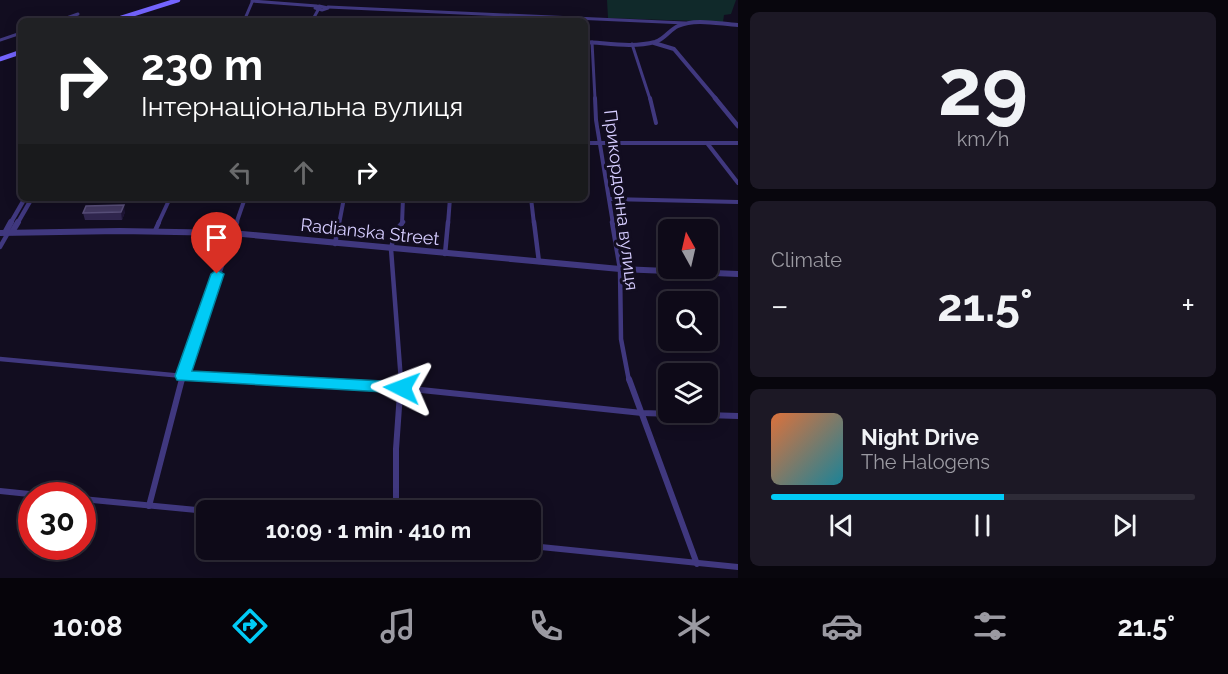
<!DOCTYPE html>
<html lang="en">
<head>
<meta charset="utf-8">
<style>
  :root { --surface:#0e0a18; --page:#1c1825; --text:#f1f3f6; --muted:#9b9aa2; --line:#2e2b37; --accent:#01cbf6 }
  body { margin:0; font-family:Raleway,sans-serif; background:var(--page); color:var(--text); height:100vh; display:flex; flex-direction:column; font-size:22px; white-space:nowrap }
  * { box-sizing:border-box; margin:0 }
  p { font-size:20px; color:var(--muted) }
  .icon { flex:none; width:33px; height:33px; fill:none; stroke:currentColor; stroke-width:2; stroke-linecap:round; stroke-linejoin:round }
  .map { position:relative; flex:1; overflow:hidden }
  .side { display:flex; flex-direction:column; gap:12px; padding:12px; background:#08060d; width:490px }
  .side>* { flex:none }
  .top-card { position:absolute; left:18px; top:18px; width:570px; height:183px; border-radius:9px; box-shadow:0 3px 15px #0003,0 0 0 2px var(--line); background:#202124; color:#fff; overflow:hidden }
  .needle { width:39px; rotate:352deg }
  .controls { position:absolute; left:658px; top:219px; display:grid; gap:12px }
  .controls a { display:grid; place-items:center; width:60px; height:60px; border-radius:9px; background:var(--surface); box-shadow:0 3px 15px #0003,0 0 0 2px var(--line); font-size:30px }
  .speed { position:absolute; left:18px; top:482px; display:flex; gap:12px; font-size:30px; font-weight:700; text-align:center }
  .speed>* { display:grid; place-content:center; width:78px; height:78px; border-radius:50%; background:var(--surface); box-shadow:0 3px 15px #0003,0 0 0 2px var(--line); line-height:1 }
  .speed .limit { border:9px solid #d22; background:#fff; color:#111 }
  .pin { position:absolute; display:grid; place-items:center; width:51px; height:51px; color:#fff; margin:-62px -26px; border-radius:50% 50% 50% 0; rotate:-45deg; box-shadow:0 0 6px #0007 }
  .pin .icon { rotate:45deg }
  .me { position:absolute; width:66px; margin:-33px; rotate:273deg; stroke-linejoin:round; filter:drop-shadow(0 0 4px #0008) }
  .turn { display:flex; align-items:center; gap:21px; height:126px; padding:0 24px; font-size:27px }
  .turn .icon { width:78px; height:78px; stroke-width:2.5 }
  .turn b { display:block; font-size:42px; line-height:51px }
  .lanes { display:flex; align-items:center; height:57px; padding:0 24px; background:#0003; justify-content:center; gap:30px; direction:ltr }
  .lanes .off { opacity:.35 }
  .big { font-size:45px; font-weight:700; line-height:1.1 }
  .side .tile { flex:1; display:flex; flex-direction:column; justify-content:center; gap:9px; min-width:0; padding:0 21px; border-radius:9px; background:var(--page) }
  .side .dial { align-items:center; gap:0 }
  .dial b { font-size:78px; line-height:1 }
  .song { display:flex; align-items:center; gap:18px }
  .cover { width:72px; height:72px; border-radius:9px; background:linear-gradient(135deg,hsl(20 70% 55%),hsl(190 70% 35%)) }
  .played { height:6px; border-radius:3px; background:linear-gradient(90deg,var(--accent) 55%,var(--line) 55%) }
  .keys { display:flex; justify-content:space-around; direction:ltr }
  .heat { display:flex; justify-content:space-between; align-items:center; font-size:33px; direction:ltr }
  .trip { position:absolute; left:196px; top:500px; width:345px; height:60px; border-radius:9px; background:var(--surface); box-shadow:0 3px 15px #0003,0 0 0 2px var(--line); font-weight:700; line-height:60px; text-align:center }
  .tabs { display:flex; height:96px; justify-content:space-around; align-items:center; background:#06040a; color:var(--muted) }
  .tabs .icon { width:42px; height:42px }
  .tabs .active { color:var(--accent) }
  .tabs b { font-size:27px; color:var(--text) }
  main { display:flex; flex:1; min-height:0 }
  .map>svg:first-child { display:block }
</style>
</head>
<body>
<main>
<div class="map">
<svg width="738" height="578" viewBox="0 0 738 578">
  <rect width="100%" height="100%" fill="#120d20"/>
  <polygon fill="#10292a" points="607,0 736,0 731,14 724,15 723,22 608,18"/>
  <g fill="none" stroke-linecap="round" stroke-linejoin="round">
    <g stroke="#40387f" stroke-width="3">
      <polyline points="252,1 317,6"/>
      <polygon points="319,6 328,8 322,10 315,8"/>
      <polyline points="328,7 685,23"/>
      <polyline points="58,21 78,14"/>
      <polyline points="244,21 253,0"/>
      <polyline points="312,21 318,10"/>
      <polyline points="0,40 21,33"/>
      <polyline points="592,42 595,99"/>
      <polyline points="632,44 650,99"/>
    </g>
    <g stroke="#40387f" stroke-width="4">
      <polyline points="595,98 596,120 613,224"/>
      <polyline points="650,98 656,123"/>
      <polyline points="585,143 738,143"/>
      <polyline points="707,143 738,183"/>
      <polyline points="531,198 534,224"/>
      <polyline points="610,199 738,202"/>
      <polyline points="158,224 170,198"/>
      <polyline points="236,224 245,198"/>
      <polyline points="339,224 344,198"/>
      <polyline points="402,224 403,198"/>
      <polyline points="448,224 450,198"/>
    </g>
    <g stroke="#40387f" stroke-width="4.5">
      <polyline points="534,222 539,262"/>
      <polyline points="612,222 620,269 621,339 629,381"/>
      <polyline points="155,231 159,222"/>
      <polyline points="335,244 339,222"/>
      <polyline points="0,247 8,233"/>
      <polyline points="445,254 448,222"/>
      <polyline points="0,359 183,376 267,381"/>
      <polyline points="182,381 237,222"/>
      <polyline points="401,381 391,249 395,231 403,222"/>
    </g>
    <g stroke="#40387f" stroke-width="6">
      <polyline points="240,379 402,388 642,413 738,416"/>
      <polyline points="629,379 697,564"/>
      <polyline points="0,491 39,495"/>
      <polyline points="82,499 207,511"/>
      <polyline points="149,506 182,379"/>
      <polyline points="396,510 396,449 401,379"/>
      <polyline points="531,546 738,567"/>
    </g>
    <g stroke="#40387f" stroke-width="4">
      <polyline points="132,19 185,21"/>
      <path d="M 585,42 C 607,43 633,48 655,42 C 665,39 669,30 678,26 C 696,18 719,24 738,25"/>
      <polyline points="654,43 674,49 716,99"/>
    </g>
    <g stroke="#40387f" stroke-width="4.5">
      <polyline points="715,98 738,126"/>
      <polyline points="10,224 25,198"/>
      <polyline points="17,224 32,198"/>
    </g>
    <g stroke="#40387f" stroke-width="6">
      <polyline points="12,232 18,222"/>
      <polyline points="0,233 120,231 231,233 620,269 738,274"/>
      <polyline points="5,233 11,222"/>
    </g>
    <g stroke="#7464fe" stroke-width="4.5">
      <polyline points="121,18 178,0"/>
      <polyline points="0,59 21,52"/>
    </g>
  </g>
  <polygon fill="#30264e" points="125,212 122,220 85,220 83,213"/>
  <polygon fill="#1d1434" points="124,205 125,212 122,220 121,212"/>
  <polygon fill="#423861" stroke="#594f7a" stroke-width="1.5" points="124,205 121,212 83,213 86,206"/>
  <polygon fill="#01cbf6" stroke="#0184a0" stroke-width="1.5" points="217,270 224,274 192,371 402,382 408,384 410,388 408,392 402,393 177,380 175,376 211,274"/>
  <g text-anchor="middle" stroke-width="6" stroke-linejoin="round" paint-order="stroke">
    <g font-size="18" fill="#d6cdff" stroke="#120d20">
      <text transform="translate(621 200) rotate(83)" y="6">Прикордонна вулиця</text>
      <text transform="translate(370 232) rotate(6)" y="6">Radianska Street</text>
    </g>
  </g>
</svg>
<div class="controls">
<a><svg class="needle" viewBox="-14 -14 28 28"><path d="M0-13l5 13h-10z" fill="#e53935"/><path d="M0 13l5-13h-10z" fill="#9b9aa2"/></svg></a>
<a><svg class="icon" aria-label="search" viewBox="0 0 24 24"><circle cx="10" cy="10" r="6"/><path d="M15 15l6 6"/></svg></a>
<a><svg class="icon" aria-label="layers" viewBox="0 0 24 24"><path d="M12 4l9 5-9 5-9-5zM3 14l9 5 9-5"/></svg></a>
</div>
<div class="speed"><div class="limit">30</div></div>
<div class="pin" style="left:217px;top:274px;background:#d93025"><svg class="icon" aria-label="arrive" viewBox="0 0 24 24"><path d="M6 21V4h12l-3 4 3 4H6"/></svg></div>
<svg class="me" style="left:402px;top:388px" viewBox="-20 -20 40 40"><path d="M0-17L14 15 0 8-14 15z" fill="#01cbf6" stroke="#fff" stroke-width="4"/></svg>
<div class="trip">10:09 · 1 min · 410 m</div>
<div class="top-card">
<div class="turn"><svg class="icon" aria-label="right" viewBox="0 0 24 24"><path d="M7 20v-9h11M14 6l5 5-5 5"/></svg><div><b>230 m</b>Інтернаціональна вулиця</div></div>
<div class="lanes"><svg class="icon off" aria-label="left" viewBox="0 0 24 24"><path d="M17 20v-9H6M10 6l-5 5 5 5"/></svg><svg class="icon off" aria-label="ahead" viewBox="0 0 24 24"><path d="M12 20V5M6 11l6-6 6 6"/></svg><svg class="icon" aria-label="right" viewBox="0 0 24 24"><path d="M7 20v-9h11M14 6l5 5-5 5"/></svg></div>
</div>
</div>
<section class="side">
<div class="tile dial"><b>29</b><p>km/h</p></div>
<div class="tile"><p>Climate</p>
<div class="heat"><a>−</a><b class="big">21.5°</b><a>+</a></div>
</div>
<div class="tile">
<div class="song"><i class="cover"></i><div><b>Night Drive</b><p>The Halogens</p></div></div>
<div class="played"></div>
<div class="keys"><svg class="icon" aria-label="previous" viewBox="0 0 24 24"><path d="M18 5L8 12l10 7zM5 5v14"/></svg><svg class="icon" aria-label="pause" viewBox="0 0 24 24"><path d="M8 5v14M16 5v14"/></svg><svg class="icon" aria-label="next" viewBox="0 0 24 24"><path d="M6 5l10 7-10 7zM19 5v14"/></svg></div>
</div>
</section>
</main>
<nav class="tabs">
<b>10:08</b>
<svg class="icon active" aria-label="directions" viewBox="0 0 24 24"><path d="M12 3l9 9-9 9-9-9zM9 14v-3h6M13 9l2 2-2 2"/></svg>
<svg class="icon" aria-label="music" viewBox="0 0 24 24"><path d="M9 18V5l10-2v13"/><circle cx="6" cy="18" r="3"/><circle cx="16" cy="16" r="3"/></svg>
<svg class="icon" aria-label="phone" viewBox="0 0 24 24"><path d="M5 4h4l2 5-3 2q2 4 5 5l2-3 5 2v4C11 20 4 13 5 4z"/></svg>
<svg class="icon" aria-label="climate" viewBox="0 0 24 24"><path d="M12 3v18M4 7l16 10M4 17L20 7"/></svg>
<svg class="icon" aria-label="car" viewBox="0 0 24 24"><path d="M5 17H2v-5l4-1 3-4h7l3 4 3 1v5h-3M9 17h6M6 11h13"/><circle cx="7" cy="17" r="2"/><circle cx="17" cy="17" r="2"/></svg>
<svg class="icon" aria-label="filters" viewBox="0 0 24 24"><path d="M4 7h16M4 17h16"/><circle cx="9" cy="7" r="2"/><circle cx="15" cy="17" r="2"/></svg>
<b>21.5°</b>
</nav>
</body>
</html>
